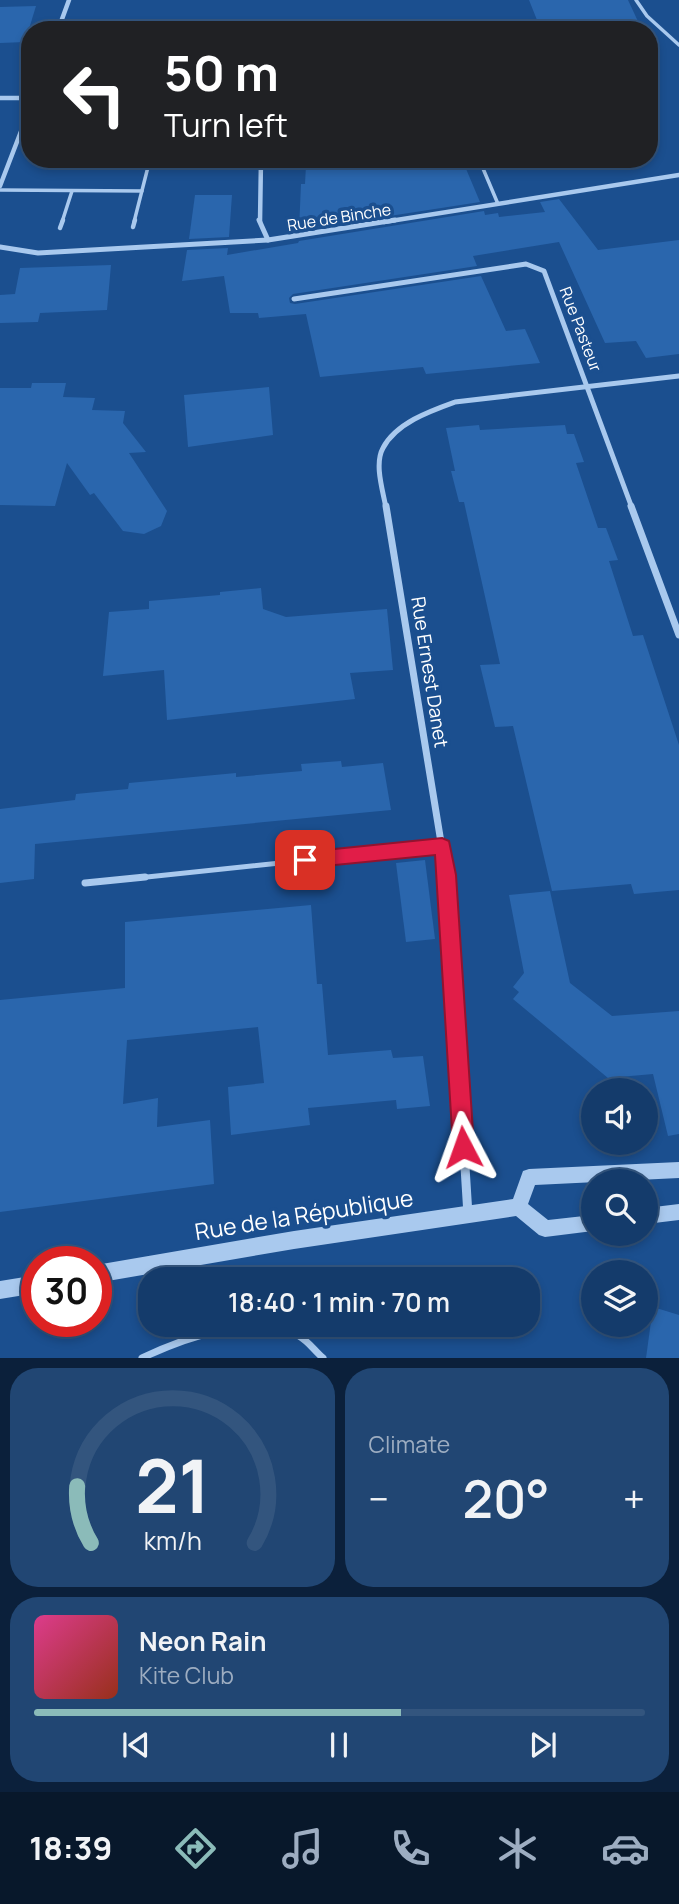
<!DOCTYPE html>
<html lang="en">
<head>
<meta charset="utf-8">
<style>
  :root { --surface:#143b6b; --page:#214673; --text:#f1f3f6; --muted:#9dadc1; --line:#33557e; --accent:#8bbbb9 }
  body { margin:0; font-family:Manrope,sans-serif; background:var(--page); color:var(--text); height:100vh; display:flex; flex-direction:column; font-size:26px; white-space:nowrap }
  * { box-sizing:border-box; margin:0 }
  p { font-size:23px; color:var(--muted) }
  .icon { flex:none; width:38px; height:38px; fill:none; stroke:currentColor; stroke-width:2; stroke-linecap:round; stroke-linejoin:round }
  .map { position:relative; height:1358px; overflow:hidden }
  .details { display:flex; flex-direction:column; gap:10px; padding:10px; background:#0b203b; flex:1 }
  .details>* { flex:none }
  .hud { position:absolute; left:21px; top:21px; width:637px; height:147px; border-radius:28px; box-shadow:0 4px 10px #0003,0 0 0 2px var(--line); background:#202124; color:#fff; overflow:hidden }
  .buttons { position:absolute; left:581px; top:1078px; display:grid; gap:14px }
  .buttons a { display:grid; place-items:center; width:77px; height:77px; border-radius:50%; background:var(--surface); box-shadow:0 4px 10px #0003,0 0 0 2px var(--line); font-size:35px }
  .speed { position:absolute; left:21px; top:1246px; display:flex; gap:14px; font-size:35px; font-weight:700; text-align:center }
  .speed>* { display:grid; place-content:center; width:91px; height:91px; border-radius:50%; background:var(--surface); box-shadow:0 4px 10px #0003,0 0 0 2px var(--line); line-height:1 }
  .speed .limit { border:10px solid #d22; background:#fff; color:#111 }
  .pin { position:absolute; display:grid; place-items:center; width:60px; height:60px; color:#fff; margin:-30px; border-radius:14px; box-shadow:0 4px 10px #0006 }
  .me { position:absolute; width:77px; margin:-38px; rotate:356deg; stroke-linejoin:round; filter:drop-shadow(0 0 5px #0008) }
  .turn { display:flex; align-items:center; gap:24px; height:147px; padding:0 28px; font-size:32px }
  .turn .icon { width:91px; height:91px; stroke-width:2.5 }
  .turn b { display:block; font-size:49px; line-height:60px }
  .big { font-size:52px; font-weight:600; line-height:1.1 }
  .details .card { flex:1; display:flex; flex-direction:column; justify-content:center; gap:10px; min-width:0; padding:0 24px; border-radius:28px; background:var(--page) }
  .details .dial { align-items:center; gap:0 }
  .dial svg { height:182px; overflow:visible; fill:none; stroke:var(--line); stroke-width:7; stroke-linecap:round; text-anchor:middle }
  .dial text { fill:var(--text); stroke:none }
  .song { display:flex; align-items:center; gap:21px }
  .cover { width:84px; height:84px; border-radius:10px; background:linear-gradient(135deg,hsl(330 70% 55%),hsl(10 70% 35%)) }
  .played { height:7px; border-radius:4px; background:linear-gradient(90deg,var(--accent) 60%,var(--line) 60%) }
  .keys { display:flex; justify-content:space-around; direction:ltr }
  .heat { display:flex; justify-content:space-between; align-items:center; font-size:38px; direction:ltr }
  .details .tiles { flex:1; display:grid; gap:10px; grid-template-columns:1fr 1fr }
  .card:last-child { grid-column:span 2 }
  .trip { position:absolute; left:138px; top:1267px; width:402px; height:70px; border-radius:28px; background:var(--surface); box-shadow:0 4px 10px #0003,0 0 0 2px var(--line); font-weight:600; line-height:70px; text-align:center }
  .dock { display:flex; height:112px; justify-content:space-around; align-items:center; background:#08182b; color:var(--muted) }
  .dock .icon { width:49px; height:49px }
  .dock .current { color:var(--accent) }
  .dock b { font-size:32px; color:var(--text) }
  .map>svg:first-child { display:block }
</style>
</head>
<body>
<div class="map">
<svg width="679" height="1358" viewBox="0 0 679 1358">
  <rect width="100%" height="100%" fill="#1b4f8f"/>
  <g fill="#2a66ad">
    <polygon points="529,0 628,0 642,30 541,30"/>
    <polygon points="36,6 25,42 0,43 0,7"/>
    <polygon points="464,164 480,202 299,230 301,184 305,184 306,165"/>
    <polygon points="195,195 232,195 229,237 189,239"/>
    <polygon points="559,199 598,250 679,240 679,354 646,358 636,341 605,343 559,242 473,256 477,266 293,294 289,298 290,303 295,304 481,276 506,331 525,329 540,363 426,374 423,367 320,377 306,314 259,318 258,313 230,313 224,276 182,281 187,250 228,248 227,255 298,243 299,241 484,211 485,215 498,213 499,217 545,212 540,202"/>
    <polygon points="111,265 107,310 40,313 38,322 0,323 0,295 15,294 20,268"/>
    <polygon points="32,383 66,383 63,397 95,398 92,410 125,411 123,423 146,452 129,453 167,511 161,526 144,534 123,531 94,493 90,495 67,463 55,506 0,505 0,388 31,388"/>
    <polygon points="269,387 273,435 188,447 184,395"/>
    <polygon points="479,425 480,430 565,425 567,434 574,434 584,462 576,463 598,528 606,528 618,560 609,561 633,636 643,635 679,745 679,890 634,894 631,884 552,891 513,726 495,727 480,665 500,664 464,502 459,502 451,471 455,471 446,428"/>
    <polygon points="261,588 263,609 286,617 387,609 393,670 350,673 355,699 167,720 164,670 103,676 109,612 149,609 149,601 220,595 220,592"/>
    <polygon points="341,761 342,767 383,763 391,810 35,844 34,879 0,883 0,809 75,800 76,794 128,789 129,783 236,773 236,777 302,771 301,764"/>
    <polygon points="425,860 435,939 406,942 396,863"/>
    <polygon points="550,891 570,983 612,1016 679,1011 679,1134 668,1136 653,1074 608,1078 513,999 519,992 513,987 524,973 509,895"/>
    <polygon points="311,905 317,984 322,984 328,1055 391,1050 393,1058 423,1056 430,1106 397,1109 396,1100 308,1108 310,1125 231,1135 228,1087 264,1083 258,1027 127,1040 123,1104 158,1098 157,1127 210,1120 214,1184 0,1212 0,1000 125,988 125,922"/>
    <polygon points="653,1307 679,1315 679,1358 646,1358"/>
  </g>
  <g fill="none" stroke-linecap="round" stroke-linejoin="round">
    <g stroke="#a9c9ee" stroke-width="3.5">
      <polyline points="479,159 498,204"/>
      <polyline points="0,190 142,191"/>
      <polyline points="62,222 72,191"/>
      <polyline points="134,222 150,159"/>
    </g>
    <g stroke="#a9c9ee" stroke-width="4.5">
      <polyline points="133,227 135,220"/>
      <polyline points="60,228 63,220"/>
    </g>
    <polyline stroke="#a9c9ee" stroke-width="5" points="128,879 442,846"/>
    <g stroke="#a9c9ee" stroke-width="7">
      <polyline points="85,883 145,877"/>
      <path d="M 142,1358 C 182,1339 257,1311 299,1336 C 308,1341 315,1351 323,1358"/>
    </g>
    <polyline stroke="#a9c9ee" stroke-width="3.5" points="636,0 647,16 679,45"/>
    <g stroke="#a9c9ee" stroke-width="4.5">
      <polyline points="58,30 69,0"/>
      <polyline points="0,98 30,98"/>
      <polyline points="0,186 30,108"/>
      <polyline points="260,222 261,159"/>
      <polyline points="384,222 679,175"/>
    </g>
    <g stroke="#a9c9ee" stroke-width="5">
      <polyline points="259,220 268,240"/>
      <polyline points="0,247 38,253 268,240 395,220"/>
      <polyline points="294,299 526,264 544,271 632,508"/>
      <path d="M 386,508 C 383,491 374,464 383,448 C 396,423 430,411 455,402 L 679,376"/>
    </g>
    <g stroke="#a9c9ee" stroke-width="7">
      <polyline points="386,506 447,879"/>
      <polyline points="631,506 679,635"/>
    </g>
    <polyline stroke="#a9c9ee" stroke-width="9" points="447,877 468,1215"/>
    <g fill="#a9c9ee" fill-rule="evenodd">
      <polygon points="679,1162 679,1178 535,1185 528,1204 548,1220 593,1215 593,1231 545,1237 539,1235 516,1216 294,1249 96,1283 96,1265 294,1231 513,1199 523,1171 529,1169"/>
      <polygon points="679,1204 679,1220 646,1224 646,1208"/>
      <polygon points="37,1275 37,1293 0,1299 0,1281"/>
    </g>
  </g>
  <polygon fill="#e11d48" stroke="#92132f" stroke-width="2" points="442,838 449,841 456,875 474,1147 471,1154 463,1157 456,1154 453,1147 435,855 305,868 299,866 296,860 299,855 305,852"/>
  <g text-anchor="middle" stroke-width="7" stroke-linejoin="round" paint-order="stroke">
    <g font-size="16" fill="#fff" stroke="#1b4f8f">
      <text transform="translate(339 217) rotate(-9)" y="6">Rue de Binche</text>
      <text transform="translate(581 329) rotate(69)" y="6">Rue Pasteur</text>
    </g>
    <g font-size="19" fill="#fff" stroke="#1b4f8f">
      <text transform="translate(430 672) rotate(81)" y="7">Rue Ernest Danet</text>
    </g>
    <g font-size="23" fill="#fff" stroke="#1b4f8f">
      <text transform="translate(304 1215) rotate(-9)" y="8">Rue de la République</text>
    </g>
  </g>
</svg>
<div class="buttons">
<a><svg class="icon" aria-label="sound" viewBox="0 0 24 24"><path d="M4 9h4l5-4v14l-5-4H4zM17 9q2 3 0 6"/></svg></a>
<a><svg class="icon" aria-label="search" viewBox="0 0 24 24"><circle cx="10" cy="10" r="6"/><path d="M15 15l6 6"/></svg></a>
<a><svg class="icon" aria-label="layers" viewBox="0 0 24 24"><path d="M12 4l9 5-9 5-9-5zM3 14l9 5 9-5"/></svg></a>
</div>
<div class="speed"><div class="limit">30</div></div>
<div class="pin" style="left:305px;top:860px;background:#d93025"><svg class="icon" aria-label="arrive" viewBox="0 0 24 24"><path d="M6 21V4h12l-3 4 3 4H6"/></svg></div>
<svg class="me" style="left:463px;top:1147px" viewBox="-20 -20 40 40"><path d="M0-17L14 15 0 8-14 15z" fill="#e11d48" stroke="#fff" stroke-width="4"/></svg>
<div class="trip">18:40 · 1 min · 70 m</div>
<div class="hud">
<div class="turn"><svg class="icon" aria-label="left" viewBox="0 0 24 24"><path d="M17 20v-9H6M10 6l-5 5 5 5"/></svg><div><b>50 m</b>Turn left</div></div>
</div>
</div>
<section class="details">
<div class="tiles">
<div class="card dial"><svg viewBox="0 0 100 80">
<path d="M14 69A42 42 0 1 1 86 69"/>
<path d="M14 69A42 42 0 0 1 8 44" stroke="#8bbbb9"/>
<text x="50" y="56" font-size="32" font-weight="700">21</text>
<text x="50" y="72" font-size="11">km/h</text>
</svg></div>
<div class="card"><p>Climate</p>
<div class="heat"><a>−</a><b class="big">20°</b><a>+</a></div>
</div>
<div class="card">
<div class="song"><i class="cover"></i><div><b>Neon Rain</b><p>Kite Club</p></div></div>
<div class="played"></div>
<div class="keys"><svg class="icon" aria-label="previous" viewBox="0 0 24 24"><path d="M18 5L8 12l10 7zM5 5v14"/></svg><svg class="icon" aria-label="pause" viewBox="0 0 24 24"><path d="M8 5v14M16 5v14"/></svg><svg class="icon" aria-label="next" viewBox="0 0 24 24"><path d="M6 5l10 7-10 7zM19 5v14"/></svg></div>
</div>
</div>
</section>
<nav class="dock">
<b>18:39</b>
<svg class="icon current" aria-label="directions" viewBox="0 0 24 24"><path d="M12 3l9 9-9 9-9-9zM9 14v-3h6M13 9l2 2-2 2"/></svg>
<svg class="icon" aria-label="music" viewBox="0 0 24 24"><path d="M9 18V5l10-2v13"/><circle cx="6" cy="18" r="3"/><circle cx="16" cy="16" r="3"/></svg>
<svg class="icon" aria-label="phone" viewBox="0 0 24 24"><path d="M5 4h4l2 5-3 2q2 4 5 5l2-3 5 2v4C11 20 4 13 5 4z"/></svg>
<svg class="icon" aria-label="climate" viewBox="0 0 24 24"><path d="M12 3v18M4 7l16 10M4 17L20 7"/></svg>
<svg class="icon" aria-label="car" viewBox="0 0 24 24"><path d="M5 17H2v-5l4-1 3-4h7l3 4 3 1v5h-3M9 17h6M6 11h13"/><circle cx="7" cy="17" r="2"/><circle cx="17" cy="17" r="2"/></svg>
</nav>
</body>
</html>
